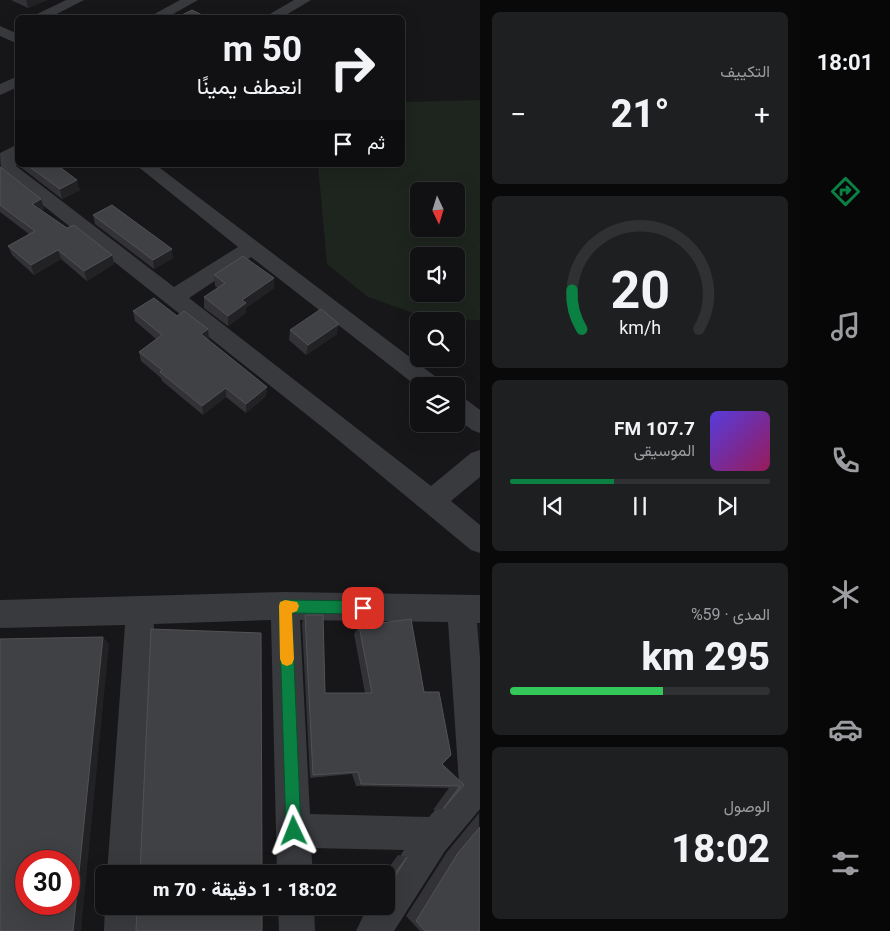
<!DOCTYPE html>
<html lang="ar">
<head>
<meta charset="utf-8">
<style>
  :root { --surface:#111113; --page:#1e1f21; --text:#f1f3f6; --muted:#9c9da0; --line:#303133; --accent:#0b8043 }
  body { margin:0; font-family:Roboto,Vazirmatn,sans-serif; background:var(--page); color:var(--text); direction:rtl; height:100vh; display:flex; flex-direction:column; font-size:19px; white-space:nowrap }
  * { box-sizing:border-box; margin:0 }
  p { font-size:16px; color:var(--muted) }
  .icon { flex:none; width:28px; height:28px; fill:none; stroke:currentColor; stroke-width:2; stroke-linecap:round; stroke-linejoin:round }
  .map { position:relative; flex:1; overflow:hidden; direction:ltr }
  .sheet { display:flex; flex-direction:column; gap:12px; padding:12px; background:#09090a; width:320px }
  .sheet>* { flex:none }
  .hud { position:absolute; left:15px; top:15px; width:390px; height:152px; border-radius:8px; box-shadow:0 5px 20px #0002,0 0 0 1px var(--line); direction:rtl; background:#111113; color:var(--text); overflow:hidden }
  .needle { width:32px; rotate:176deg }
  .controls { position:absolute; left:410px; top:182px; display:grid; gap:10px }
  .controls a { display:grid; place-items:center; width:55px; height:55px; border-radius:8px; background:var(--surface); box-shadow:0 5px 20px #0002,0 0 0 1px var(--line); font-size:25px }
  .speed { position:absolute; left:15px; top:850px; display:flex; gap:10px; font-size:25px; font-weight:700; text-align:center }
  .speed>* { display:grid; place-content:center; width:65px; height:65px; border-radius:50%; background:var(--surface); box-shadow:0 5px 20px #0002,0 0 0 1px var(--line); line-height:1 }
  .speed .limit { border:8px solid #d22; background:#fff; color:#111 }
  .pin { position:absolute; display:grid; place-items:center; width:42px; height:42px; color:#fff; margin:-21px; border-radius:10px; box-shadow:0 2px 8px #0006 }
  .me { position:absolute; width:55px; margin:-28px; rotate:358deg; stroke-linejoin:round; filter:drop-shadow(0 0 4px #0008) }
  .turn { display:flex; align-items:center; gap:18px; height:105px; padding:0 20px; font-size:22px }
  .turn .icon { width:65px; height:65px; stroke-width:2.5 }
  .turn b { display:block; font-size:35px; line-height:42px }
  .then { display:flex; align-items:center; height:48px; padding:0 20px; background:#0003; gap:10px; font-size:19px }
  .big { font-size:38px; font-weight:800; line-height:1.1 }
  .sheet .widget { flex:1; display:flex; flex-direction:column; justify-content:center; gap:8px; min-width:0; padding:0 18px; border-radius:8px; background:var(--page) }
  .sheet .dial { align-items:center; gap:0 }
  .dial svg { height:130px; overflow:visible; fill:none; stroke:var(--line); stroke-width:7; stroke-linecap:round; text-anchor:middle }
  .dial text { fill:var(--text); stroke:none }
  .song { display:flex; align-items:center; gap:15px }
  .cover { width:60px; height:60px; border-radius:8px; background:linear-gradient(135deg,hsl(250 70% 55%),hsl(330 70% 35%)) }
  .played { height:5px; border-radius:2px; background:linear-gradient(90deg,var(--accent) 40%,var(--line) 40%) }
  .keys { display:flex; justify-content:space-around; direction:ltr }
  .heat { display:flex; justify-content:space-between; align-items:center; font-size:28px; direction:ltr }
  .charge { height:8px; border-radius:4px; background:linear-gradient(90deg,#34c759 59%,var(--line) 0) }
  .trip { position:absolute; left:95px; top:865px; width:300px; height:50px; border-radius:8px; background:var(--surface); box-shadow:0 5px 20px #0002,0 0 0 1px var(--line); font-weight:800; line-height:50px; text-align:center; direction:rtl }
  main { display:flex; flex:1; min-height:0 }
  .tabs { display:flex; flex-direction:column; width:90px; justify-content:space-around; align-items:center; background:#070708; color:var(--muted) }
  .tabs .icon { width:35px; height:35px }
  .tabs .active { color:var(--accent) }
  .tabs b { font-size:22px; color:var(--text) }
  .map>svg:first-child { display:block }
</style>
</head>
<body>
<main>
<nav class="tabs">
<b>18:01</b>
<svg class="icon active" aria-label="directions" viewBox="0 0 24 24"><path d="M12 3l9 9-9 9-9-9zM9 14v-3h6M13 9l2 2-2 2"/></svg>
<svg class="icon" aria-label="music" viewBox="0 0 24 24"><path d="M9 18V5l10-2v13"/><circle cx="6" cy="18" r="3"/><circle cx="16" cy="16" r="3"/></svg>
<svg class="icon" aria-label="phone" viewBox="0 0 24 24"><path d="M5 4h4l2 5-3 2q2 4 5 5l2-3 5 2v4C11 20 4 13 5 4z"/></svg>
<svg class="icon" aria-label="climate" viewBox="0 0 24 24"><path d="M12 3v18M4 7l16 10M4 17L20 7"/></svg>
<svg class="icon" aria-label="car" viewBox="0 0 24 24"><path d="M5 17H2v-5l4-1 3-4h7l3 4 3 1v5h-3M9 17h6M6 11h13"/><circle cx="7" cy="17" r="2"/><circle cx="17" cy="17" r="2"/></svg>
<svg class="icon" aria-label="filters" viewBox="0 0 24 24"><path d="M4 7h16M4 17h16"/><circle cx="9" cy="7" r="2"/><circle cx="15" cy="17" r="2"/></svg>
</nav>
<section class="sheet">
<div class="widget"><p>التكييف</p>
<div class="heat"><a>−</a><b class="big">21°</b><a>+</a></div>
</div>
<div class="widget dial"><svg viewBox="0 0 100 80">
<path d="M14 69A42 42 0 1 1 86 69"/>
<path d="M14 69A42 42 0 0 1 8 45" stroke="#0b8043"/>
<text x="50" y="56" font-size="32" font-weight="700">20</text>
<text x="50" y="72" font-size="11">km/h</text>
</svg></div>
<div class="widget">
<div class="song"><i class="cover"></i><div><b>107.7 FM</b><p>الموسيقى</p></div></div>
<div class="played"></div>
<div class="keys"><svg class="icon" aria-label="previous" viewBox="0 0 24 24"><path d="M18 5L8 12l10 7zM5 5v14"/></svg><svg class="icon" aria-label="pause" viewBox="0 0 24 24"><path d="M8 5v14M16 5v14"/></svg><svg class="icon" aria-label="next" viewBox="0 0 24 24"><path d="M6 5l10 7-10 7zM19 5v14"/></svg></div>
</div>
<div class="widget"><p>المدى · 59%</p><b class="big">295 km</b><div class="charge"></div></div>
<div class="widget"><p>الوصول</p><b class="big">18:02</b></div>
</section>
<div class="map">
<svg width="480" height="931" viewBox="0 0 480 931">
  <rect width="100%" height="100%" fill="#171719"/>
  <path fill="#1e241e" fill-rule="evenodd" d="M 480,100 L 480,320 L 430,319 L 368,297 L 327,264 L 318,165 L 402,165 L 403,102 ZM 419,191 L 456,191 L 456,229 L 419,229 ZM 419,256 L 456,256 L 456,294 L 419,294 Z"/>
  <g fill="none" stroke-linecap="round" stroke-linejoin="round">
    <g fill="#393a3e" fill-rule="evenodd">
      <polygon points="66,0 84,0 49,18 29,18"/>
      <polygon points="180,0 198,0 166,18 147,18"/>
      <polygon points="294,0 311,0 281,18 263,18"/>
      <polygon points="0,26 18,34 18,44 0,36"/>
      <polygon points="18,76 18,87 0,95 0,84"/>
      <polygon points="18,144 16,166 174,287 238,247 136,165 156,165 440,380 443,386 419,386 419,388 251,257 189,298 431,486 471,453 480,450 480,477 451,501 480,525 480,553 471,550 331,434 1,172 0,153"/>
      <polygon points="456,396 464,398 480,410 480,433 472,430 456,418"/>
      <path d="M 285,592 L 480,595 L 480,623 L 477,623 L 480,658 L 480,809 L 445,851 L 394,931 L 356,931 L 368,906 L 386,906 L 386,878 L 404,850 L 311,848 L 313,874 L 277,874 L 271,620 L 154,624 L 143,874 L 107,874 L 125,625 L 0,628 L 0,600 ZM 300,620 L 448,622 L 459,783 L 429,817 L 310,814 Z"/>
      <polygon points="105,906 141,906 140,931 104,931"/>
      <polygon points="278,906 314,906 315,931 279,931"/>
    </g>
  </g>
  <g fill="#333337">
    <polygon points="11,0 47,0 28,8"/>
    <polygon points="18,165 59,165 58,166 80,190 62,199"/>
    <polygon points="0,167 41,199 44,209 41,211 67,228 112,255 114,264 87,281 61,259 34,275 12,255 8,246 29,234 0,212"/>
    <polygon points="93,215 173,258 154,269 95,224"/>
    <polygon points="214,275 274,278 274,288 246,308 246,313 228,326 204,308 204,297 218,288 215,286"/>
    <polygon points="133,311 177,316 209,339 208,340 267,387 266,396 246,413 226,397 203,415 162,381 161,378 141,361 139,352 156,339 135,321"/>
    <polygon points="290,330 337,334 306,355 289,340"/>
    <polygon points="305,615 325,693 365,693 354,634 359,626 424,692 442,764 464,785 443,809 433,810 449,788 356,786 352,774 310,778 302,623"/>
    <polygon points="479,813 480,931 420,931 406,916 447,852"/>
    <polygon points="398,855 407,857 393,880 392,895 386,892 386,874 384,874"/>
  </g>
  <g fill="#222225">
    <polygon points="26,0 47,0 28,8"/>
    <polygon points="77,180 80,190 62,199 60,189"/>
    <polygon points="41,199 44,209 35,214 32,204"/>
    <polygon points="172,249 173,258 154,269 153,260"/>
    <polygon points="58,250 61,259 34,275 31,265"/>
    <polygon points="112,255 114,264 87,281 84,271"/>
    <polygon points="274,278 274,288 246,308 246,313 228,326 228,316 242,300"/>
    <polygon points="339,324 337,334 306,355 308,345"/>
    <polygon points="208,329 209,339 202,344 201,334"/>
    <polygon points="267,387 266,396 246,413 246,404"/>
    <polygon points="226,388 226,397 203,415 202,406"/>
    <polygon points="103,637 109,644 81,931 73,931"/>
  </g>
  <g fill="#404144" stroke="#515256" fill-rule="evenodd">
    <polygon points="192,10 208,18 176,18"/>
    <polygon points="17,136 18,137 18,158 15,155"/>
    <polygon points="27,165 57,165 77,180 60,189"/>
    <polygon points="0,167 41,199 32,204 67,228 74,225 112,255 84,271 58,250 31,265 8,246 35,231 0,205"/>
    <polygon points="112,205 172,249 153,260 93,215"/>
    <polygon points="243,256 274,278 242,300 246,303 228,316 204,297 225,283 214,275"/>
    <polygon points="154,298 177,316 184,311 208,329 201,334 267,387 246,404 226,388 202,406 160,372 162,370 139,352 162,335 133,311"/>
    <polygon points="321,309 339,324 308,345 290,330"/>
    <polygon points="305,615 323,615 325,693 372,693 359,626 411,619 424,692 439,692 451,755 442,764 464,785 443,809 460,786 361,784 358,772 313,775"/>
    <polygon points="151,629 261,633 262,874 140,874"/>
    <path d="M 103,637 L 73,931 L 0,931 L 0,639 ZM 26,861 L 69,861 L 69,904 L 26,904 Z"/>
    <polygon points="480,827 480,931 425,931 416,921 458,853"/>
    <polygon points="407,857 393,880 392,895 386,888 386,885"/>
    <polygon points="128,906 262,906 262,931 136,931 137,910 128,908"/>
  </g>
  <polygon fill="#0b8043" stroke="#07532c" points="285,600 363,601 368,603 370,608 368,612 363,614 292,613 301,831 299,837 294,839 288,837 286,831 279,606 280,602"/>
  <polygon fill="#f59e0b" points="285,600 297,602 299,606 297,611 292,613 294,659 292,664 287,666 282,664 280,659 279,606 280,602"/>
</svg>
<div class="controls">
<a><svg class="needle" viewBox="-14 -14 28 28"><path d="M0-13l5 13h-10z" fill="#e53935"/><path d="M0 13l5-13h-10z" fill="#9c9da0"/></svg></a>
<a><svg class="icon" aria-label="sound" viewBox="0 0 24 24"><path d="M4 9h4l5-4v14l-5-4H4zM17 9q2 3 0 6"/></svg></a>
<a><svg class="icon" aria-label="search" viewBox="0 0 24 24"><circle cx="10" cy="10" r="6"/><path d="M15 15l6 6"/></svg></a>
<a><svg class="icon" aria-label="layers" viewBox="0 0 24 24"><path d="M12 4l9 5-9 5-9-5zM3 14l9 5 9-5"/></svg></a>
</div>
<div class="speed"><div class="limit">30</div></div>
<div class="pin" style="left:363px;top:608px;background:#d93025"><svg class="icon" aria-label="arrive" viewBox="0 0 24 24"><path d="M6 21V4h12l-3 4 3 4H6"/></svg></div>
<svg class="me" style="left:294px;top:831px" viewBox="-20 -20 40 40"><path d="M0-17L14 15 0 8-14 15z" fill="#0b8043" stroke="#fff" stroke-width="4"/></svg>
<div class="trip">18:02 · 1 دقيقة · 70 m</div>
<div class="hud">
<div class="turn"><svg class="icon" aria-label="right" viewBox="0 0 24 24"><path d="M7 20v-9h11M14 6l5 5-5 5"/></svg><div><b>50 m</b>انعطف يمينًا</div></div>
<div class="then">ثم<svg class="icon" aria-label="arrive" viewBox="0 0 24 24"><path d="M6 21V4h12l-3 4 3 4H6"/></svg></div>
</div>
</div>
</main>
</body>
</html>
